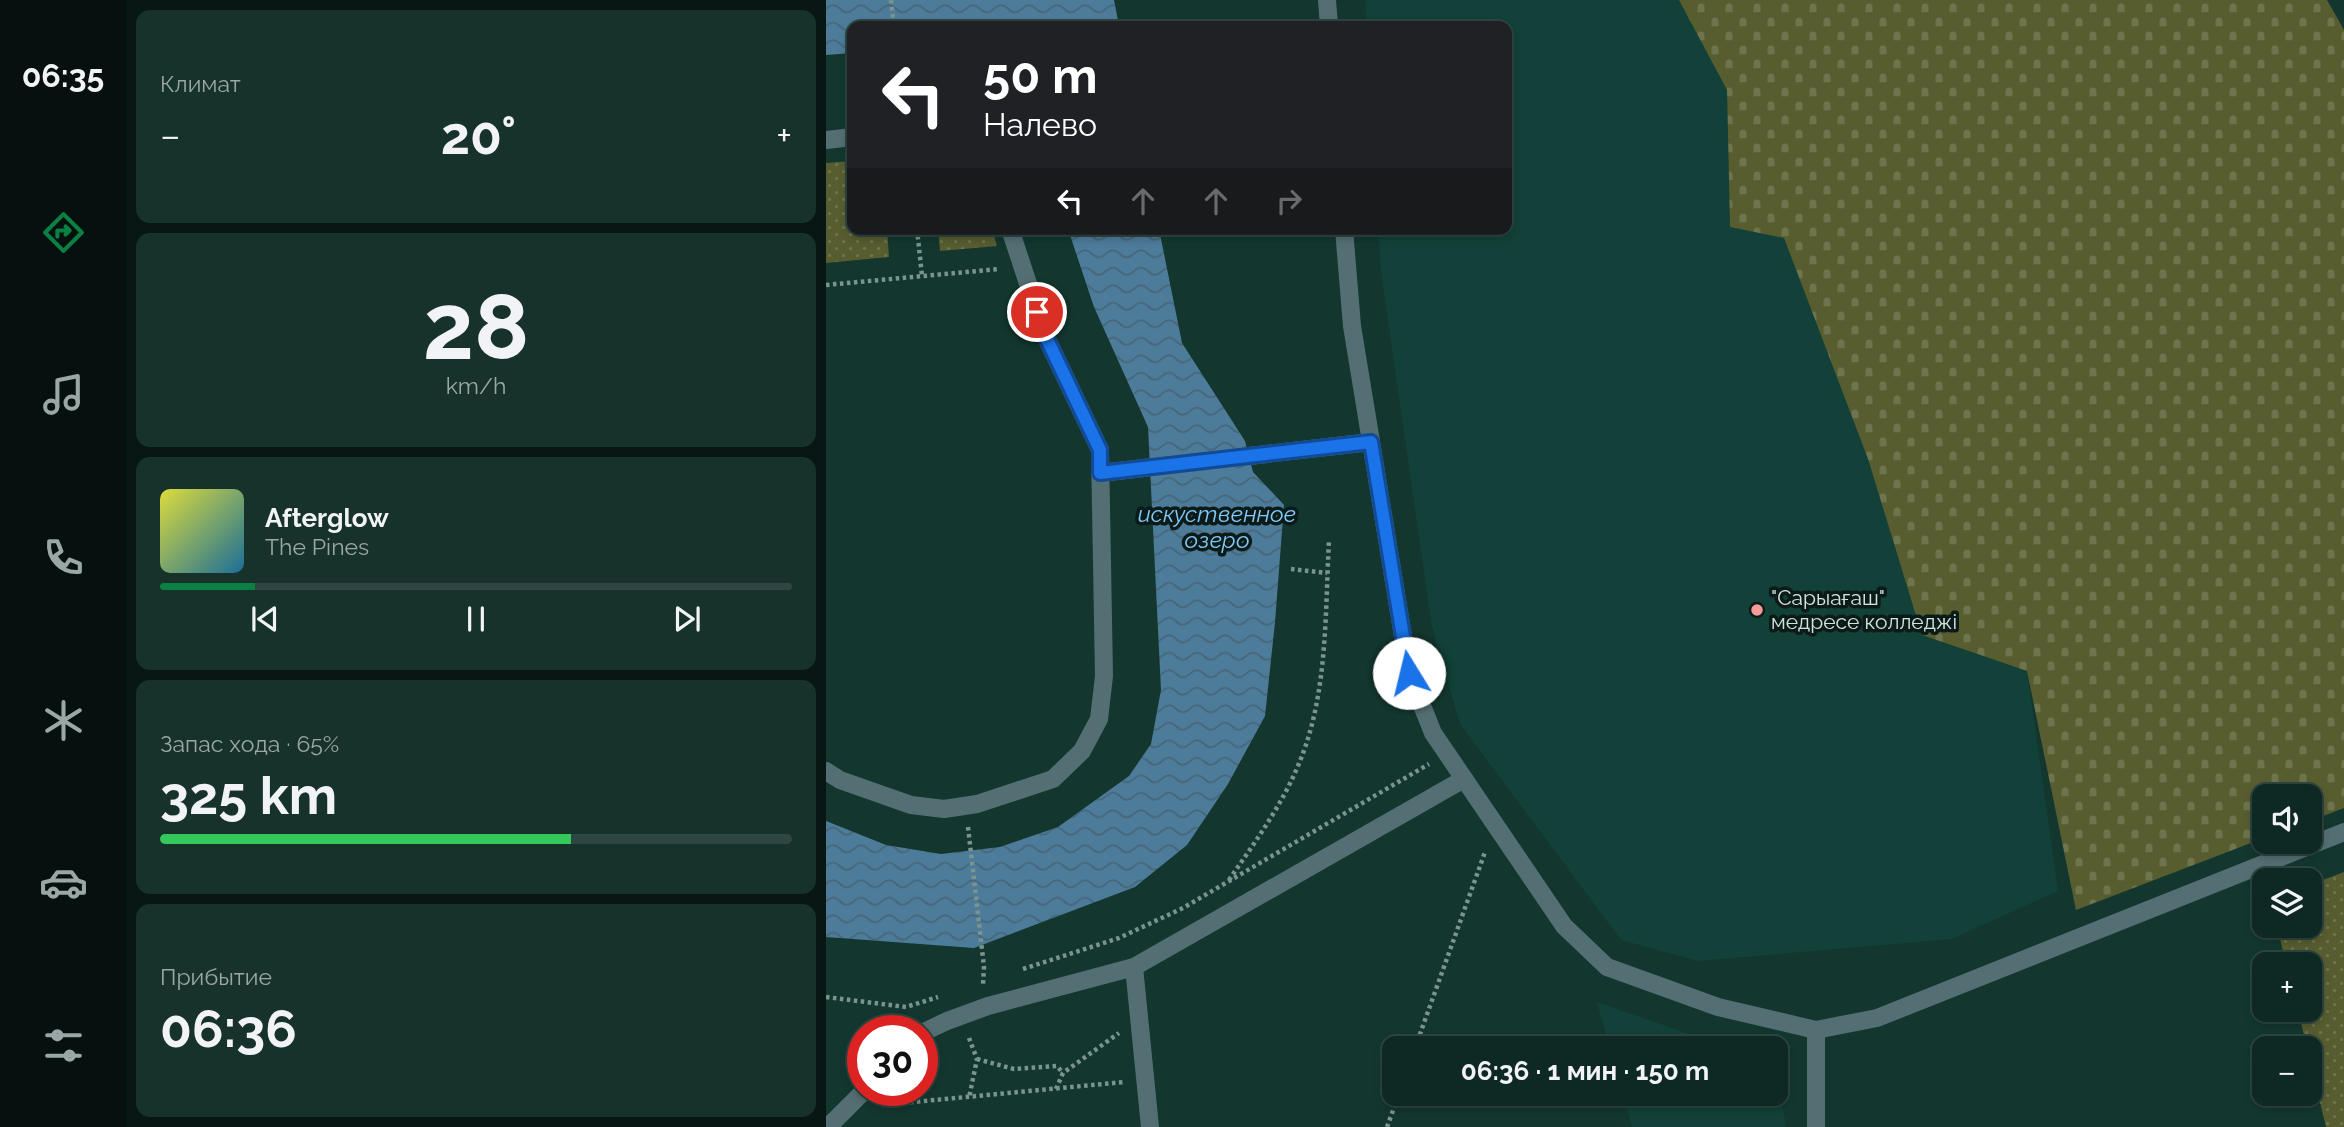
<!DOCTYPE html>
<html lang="ru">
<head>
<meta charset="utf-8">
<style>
  :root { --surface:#0e2923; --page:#17312b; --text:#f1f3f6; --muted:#9ba6a6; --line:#2e4541; --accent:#0b8043 }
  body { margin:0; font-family:Raleway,sans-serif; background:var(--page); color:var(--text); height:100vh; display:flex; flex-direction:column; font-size:26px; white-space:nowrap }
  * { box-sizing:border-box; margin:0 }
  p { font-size:23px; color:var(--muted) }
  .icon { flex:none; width:38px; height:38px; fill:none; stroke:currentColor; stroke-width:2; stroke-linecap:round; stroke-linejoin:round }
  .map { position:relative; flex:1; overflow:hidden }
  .side { display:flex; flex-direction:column; gap:10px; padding:10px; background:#081713; width:700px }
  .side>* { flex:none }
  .hud { position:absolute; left:21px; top:21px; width:665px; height:214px; border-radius:14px; box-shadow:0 4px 10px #0003,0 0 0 2px var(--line); background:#202124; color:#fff; overflow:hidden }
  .tools { position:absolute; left:1426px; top:784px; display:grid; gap:14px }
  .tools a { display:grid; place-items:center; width:70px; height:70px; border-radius:14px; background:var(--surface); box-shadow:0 4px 10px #0003,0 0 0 2px var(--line); font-size:35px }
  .speed { position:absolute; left:21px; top:1015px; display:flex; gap:14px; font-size:35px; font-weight:700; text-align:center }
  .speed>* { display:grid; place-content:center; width:91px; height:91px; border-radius:50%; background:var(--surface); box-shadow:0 4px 10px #0003,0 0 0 2px var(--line); line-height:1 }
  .speed .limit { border:10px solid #d22; background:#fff; color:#111 }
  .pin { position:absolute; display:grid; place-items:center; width:60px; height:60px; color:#fff; margin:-30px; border:4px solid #fff; border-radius:50%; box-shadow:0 2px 7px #0007 }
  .me { position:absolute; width:77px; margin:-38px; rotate:351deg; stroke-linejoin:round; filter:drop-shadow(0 0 5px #0008) }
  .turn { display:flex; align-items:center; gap:24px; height:147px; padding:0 21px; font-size:32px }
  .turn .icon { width:91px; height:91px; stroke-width:2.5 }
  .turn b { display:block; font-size:49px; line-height:60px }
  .lanes { display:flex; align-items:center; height:66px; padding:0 21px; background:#0003; justify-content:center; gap:35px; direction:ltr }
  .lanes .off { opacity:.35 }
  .big { font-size:52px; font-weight:700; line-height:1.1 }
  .side .widget { flex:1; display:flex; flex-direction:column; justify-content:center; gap:10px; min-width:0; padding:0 24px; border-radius:14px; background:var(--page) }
  .side .dial { align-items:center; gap:0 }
  .dial b { font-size:91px; line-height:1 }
  .song { display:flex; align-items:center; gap:21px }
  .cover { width:84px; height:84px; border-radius:10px; background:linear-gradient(135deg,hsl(60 70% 55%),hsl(200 70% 35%)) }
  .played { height:7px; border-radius:4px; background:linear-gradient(90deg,var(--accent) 15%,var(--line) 15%) }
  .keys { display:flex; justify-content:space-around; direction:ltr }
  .heat { display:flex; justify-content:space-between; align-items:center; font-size:38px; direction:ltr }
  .charge { height:10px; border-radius:5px; background:linear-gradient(90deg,#34c759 65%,var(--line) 0) }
  .trip { position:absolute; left:556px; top:1036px; width:406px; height:70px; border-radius:14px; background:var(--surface); box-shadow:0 4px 10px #0003,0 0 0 2px var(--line); font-weight:700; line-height:70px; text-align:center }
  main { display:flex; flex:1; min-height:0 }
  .menu { display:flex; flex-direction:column; width:126px; justify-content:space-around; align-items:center; background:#06100e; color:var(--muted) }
  .menu .icon { width:49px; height:49px }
  .menu .active { color:var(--accent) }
  .menu b { font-size:32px; color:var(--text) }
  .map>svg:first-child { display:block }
</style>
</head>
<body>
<main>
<nav class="menu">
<b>06:35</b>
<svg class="icon active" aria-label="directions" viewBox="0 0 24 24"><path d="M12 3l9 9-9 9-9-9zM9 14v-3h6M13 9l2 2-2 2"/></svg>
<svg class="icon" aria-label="music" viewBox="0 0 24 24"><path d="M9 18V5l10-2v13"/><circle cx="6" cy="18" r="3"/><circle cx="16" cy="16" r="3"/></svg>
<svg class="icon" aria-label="phone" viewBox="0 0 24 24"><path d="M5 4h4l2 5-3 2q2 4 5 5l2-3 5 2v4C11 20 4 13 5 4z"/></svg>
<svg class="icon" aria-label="climate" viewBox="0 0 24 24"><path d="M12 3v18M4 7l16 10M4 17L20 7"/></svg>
<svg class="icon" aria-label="car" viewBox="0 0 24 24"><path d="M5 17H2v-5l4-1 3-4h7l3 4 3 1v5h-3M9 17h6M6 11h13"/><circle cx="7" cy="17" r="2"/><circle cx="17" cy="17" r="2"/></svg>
<svg class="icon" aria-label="filters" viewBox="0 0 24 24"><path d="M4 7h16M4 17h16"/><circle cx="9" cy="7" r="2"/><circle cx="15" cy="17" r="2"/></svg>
</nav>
<section class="side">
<div class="widget"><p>Климат</p>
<div class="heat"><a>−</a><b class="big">20°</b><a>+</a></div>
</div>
<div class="widget dial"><b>28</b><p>km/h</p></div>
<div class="widget">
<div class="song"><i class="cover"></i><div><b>Afterglow</b><p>The Pines</p></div></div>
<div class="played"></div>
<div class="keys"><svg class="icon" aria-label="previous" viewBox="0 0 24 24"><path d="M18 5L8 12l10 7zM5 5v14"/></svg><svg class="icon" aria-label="pause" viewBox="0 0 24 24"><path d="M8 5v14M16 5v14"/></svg><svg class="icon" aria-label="next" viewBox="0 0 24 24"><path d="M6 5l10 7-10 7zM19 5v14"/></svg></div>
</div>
<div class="widget"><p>Запас хода · 65%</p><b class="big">325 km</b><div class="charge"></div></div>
<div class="widget"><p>Прибытие</p><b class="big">06:36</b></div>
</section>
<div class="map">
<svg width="1518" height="1127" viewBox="0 0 1518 1127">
  <defs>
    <pattern id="grass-dots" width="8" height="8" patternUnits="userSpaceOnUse" patternTransform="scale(1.75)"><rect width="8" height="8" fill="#575d2f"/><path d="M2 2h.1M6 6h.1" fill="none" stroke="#6e744d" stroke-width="1.8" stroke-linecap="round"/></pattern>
    <pattern id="cemetery-stones" width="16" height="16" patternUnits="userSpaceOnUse" patternTransform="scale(1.75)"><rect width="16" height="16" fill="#575d2f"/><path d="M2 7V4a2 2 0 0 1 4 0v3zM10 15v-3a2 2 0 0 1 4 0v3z" fill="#6e744d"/></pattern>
    <pattern id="water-waves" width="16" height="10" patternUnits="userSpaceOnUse" patternTransform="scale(1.75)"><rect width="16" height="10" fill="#4d7c9b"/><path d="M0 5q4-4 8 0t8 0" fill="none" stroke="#476678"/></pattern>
  </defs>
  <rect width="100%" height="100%" fill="#13372f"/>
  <g fill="#114138">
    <polygon points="539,0 853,0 901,90 904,227 958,238 1042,459 1096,635 1201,671 1232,891 1126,939 872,961 795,940 634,724 606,627 555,271 552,229 681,229 681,26 541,26"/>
    <polygon points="771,1002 904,1048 784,1048"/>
    <polygon points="950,1065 960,1127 806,1127 797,1094 950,1094"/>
  </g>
  <g fill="url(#grass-dots)">
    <polygon points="26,161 26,229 61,229 63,257 0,263 0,163"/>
    <polygon points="112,229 166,229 171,246 114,251"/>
    <polygon points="1518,872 1518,1127 1500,1127 1484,1061 1484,1048 1481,1048 1472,1010 1484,1010 1484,964 1460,964 1451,926 1484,926 1484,885"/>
  </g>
  <polygon fill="url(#cemetery-stones)" points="853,0 1501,0 1518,30 1518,808 1484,821 1484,796 1438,796 1438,838 1250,910 1201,671 1096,635 1042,459 958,238 904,227 901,90"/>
  <g fill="url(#water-waves)">
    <polygon points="0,0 288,0 293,26 26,26 26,53 0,55"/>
    <polygon points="242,229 333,229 356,343 419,441 427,472 458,505 449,622 439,716 402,784 361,845 309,887 148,948 0,937 0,821 60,845 115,854 174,847 232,827 303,776 325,744 335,690 322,427 268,307"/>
  </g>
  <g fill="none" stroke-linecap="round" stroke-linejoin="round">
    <g stroke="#7a948e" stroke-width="4.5" stroke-dasharray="3.5 3.5" stroke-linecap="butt">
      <polyline points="65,0 68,26"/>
      <polyline points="91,229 96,276"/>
      <polyline points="0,285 173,269"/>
      <polyline points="465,569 501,573"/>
      <polyline points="142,827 158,967 157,985"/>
      <path d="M 403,880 C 429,842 457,804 474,761 C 502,692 499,613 503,540"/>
      <polyline points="197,969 293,938 357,908 603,764"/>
      <polyline points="0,997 80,1007 112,997"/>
      <polyline points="143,1038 151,1059 143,1098"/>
      <polyline points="589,1048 659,852"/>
      <polyline points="151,1059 188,1069 231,1066 237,1073"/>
      <polyline points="230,1089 237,1073 293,1033"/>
      <polyline points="56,1105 298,1082"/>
      <polyline points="561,1127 573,1094"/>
    </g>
    <g stroke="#546f73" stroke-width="18">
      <polyline points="501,0 503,26"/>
      <polyline points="0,140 26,137"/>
      <polyline points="518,229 526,326 583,673 607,733 738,926 781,967 892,1007 990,1030 1051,1018 1518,832"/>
      <polyline points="274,473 545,442"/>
      <polyline points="0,771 14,780 85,805 118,809 151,804 227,779 256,751 273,719 278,676 274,450 219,335 184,229"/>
      <polyline points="308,967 324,1127"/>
      <polyline points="96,1033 121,1021 162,1006 308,967 638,779"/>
      <polyline points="2,1127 39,1090"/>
      <polyline points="990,1127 990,1030"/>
    </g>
  </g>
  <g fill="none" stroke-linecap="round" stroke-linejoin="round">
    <g stroke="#114b97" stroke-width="18">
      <polyline id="route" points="211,312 219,335 274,450 274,473 545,442 583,673"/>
    </g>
    <use href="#route" stroke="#1a73e8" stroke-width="12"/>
  </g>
  <circle fill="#f59b97" stroke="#0c1b18" stroke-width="2.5" cx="931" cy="610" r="7"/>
  <g text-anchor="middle" stroke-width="7" stroke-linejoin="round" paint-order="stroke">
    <g font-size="21" fill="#d1e4df" stroke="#0c1b18" text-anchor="start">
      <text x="945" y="605">"Сарыағаш"<tspan x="945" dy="24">медресе колледжі</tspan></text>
    </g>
    <g font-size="23" font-style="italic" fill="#80c9fa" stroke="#0c1b18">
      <text x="391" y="522">искуственное<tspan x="391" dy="26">озеро</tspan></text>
    </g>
  </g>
</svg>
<div class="tools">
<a><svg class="icon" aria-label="sound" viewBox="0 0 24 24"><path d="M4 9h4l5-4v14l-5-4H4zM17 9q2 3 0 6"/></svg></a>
<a><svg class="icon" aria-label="layers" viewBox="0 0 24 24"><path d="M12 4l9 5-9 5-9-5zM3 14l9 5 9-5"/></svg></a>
<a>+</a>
<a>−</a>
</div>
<div class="speed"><div class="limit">30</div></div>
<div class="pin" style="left:211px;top:312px;background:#d93025"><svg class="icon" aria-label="arrive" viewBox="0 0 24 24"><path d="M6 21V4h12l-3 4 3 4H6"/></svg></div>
<svg class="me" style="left:583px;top:673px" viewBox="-20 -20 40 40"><circle r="19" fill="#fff"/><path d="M0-13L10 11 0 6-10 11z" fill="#1a73e8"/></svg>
<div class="trip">06:36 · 1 мин · 150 m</div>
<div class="hud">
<div class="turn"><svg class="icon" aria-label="left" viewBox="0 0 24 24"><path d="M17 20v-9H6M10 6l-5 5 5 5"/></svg><div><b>50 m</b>Налево</div></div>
<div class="lanes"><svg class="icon" aria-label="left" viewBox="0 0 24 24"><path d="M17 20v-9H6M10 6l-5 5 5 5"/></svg><svg class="icon off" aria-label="ahead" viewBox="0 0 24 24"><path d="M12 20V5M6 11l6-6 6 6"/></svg><svg class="icon off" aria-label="ahead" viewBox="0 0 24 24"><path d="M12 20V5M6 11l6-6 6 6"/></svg><svg class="icon off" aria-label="right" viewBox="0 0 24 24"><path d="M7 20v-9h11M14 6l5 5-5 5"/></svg></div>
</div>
</div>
</main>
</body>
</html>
